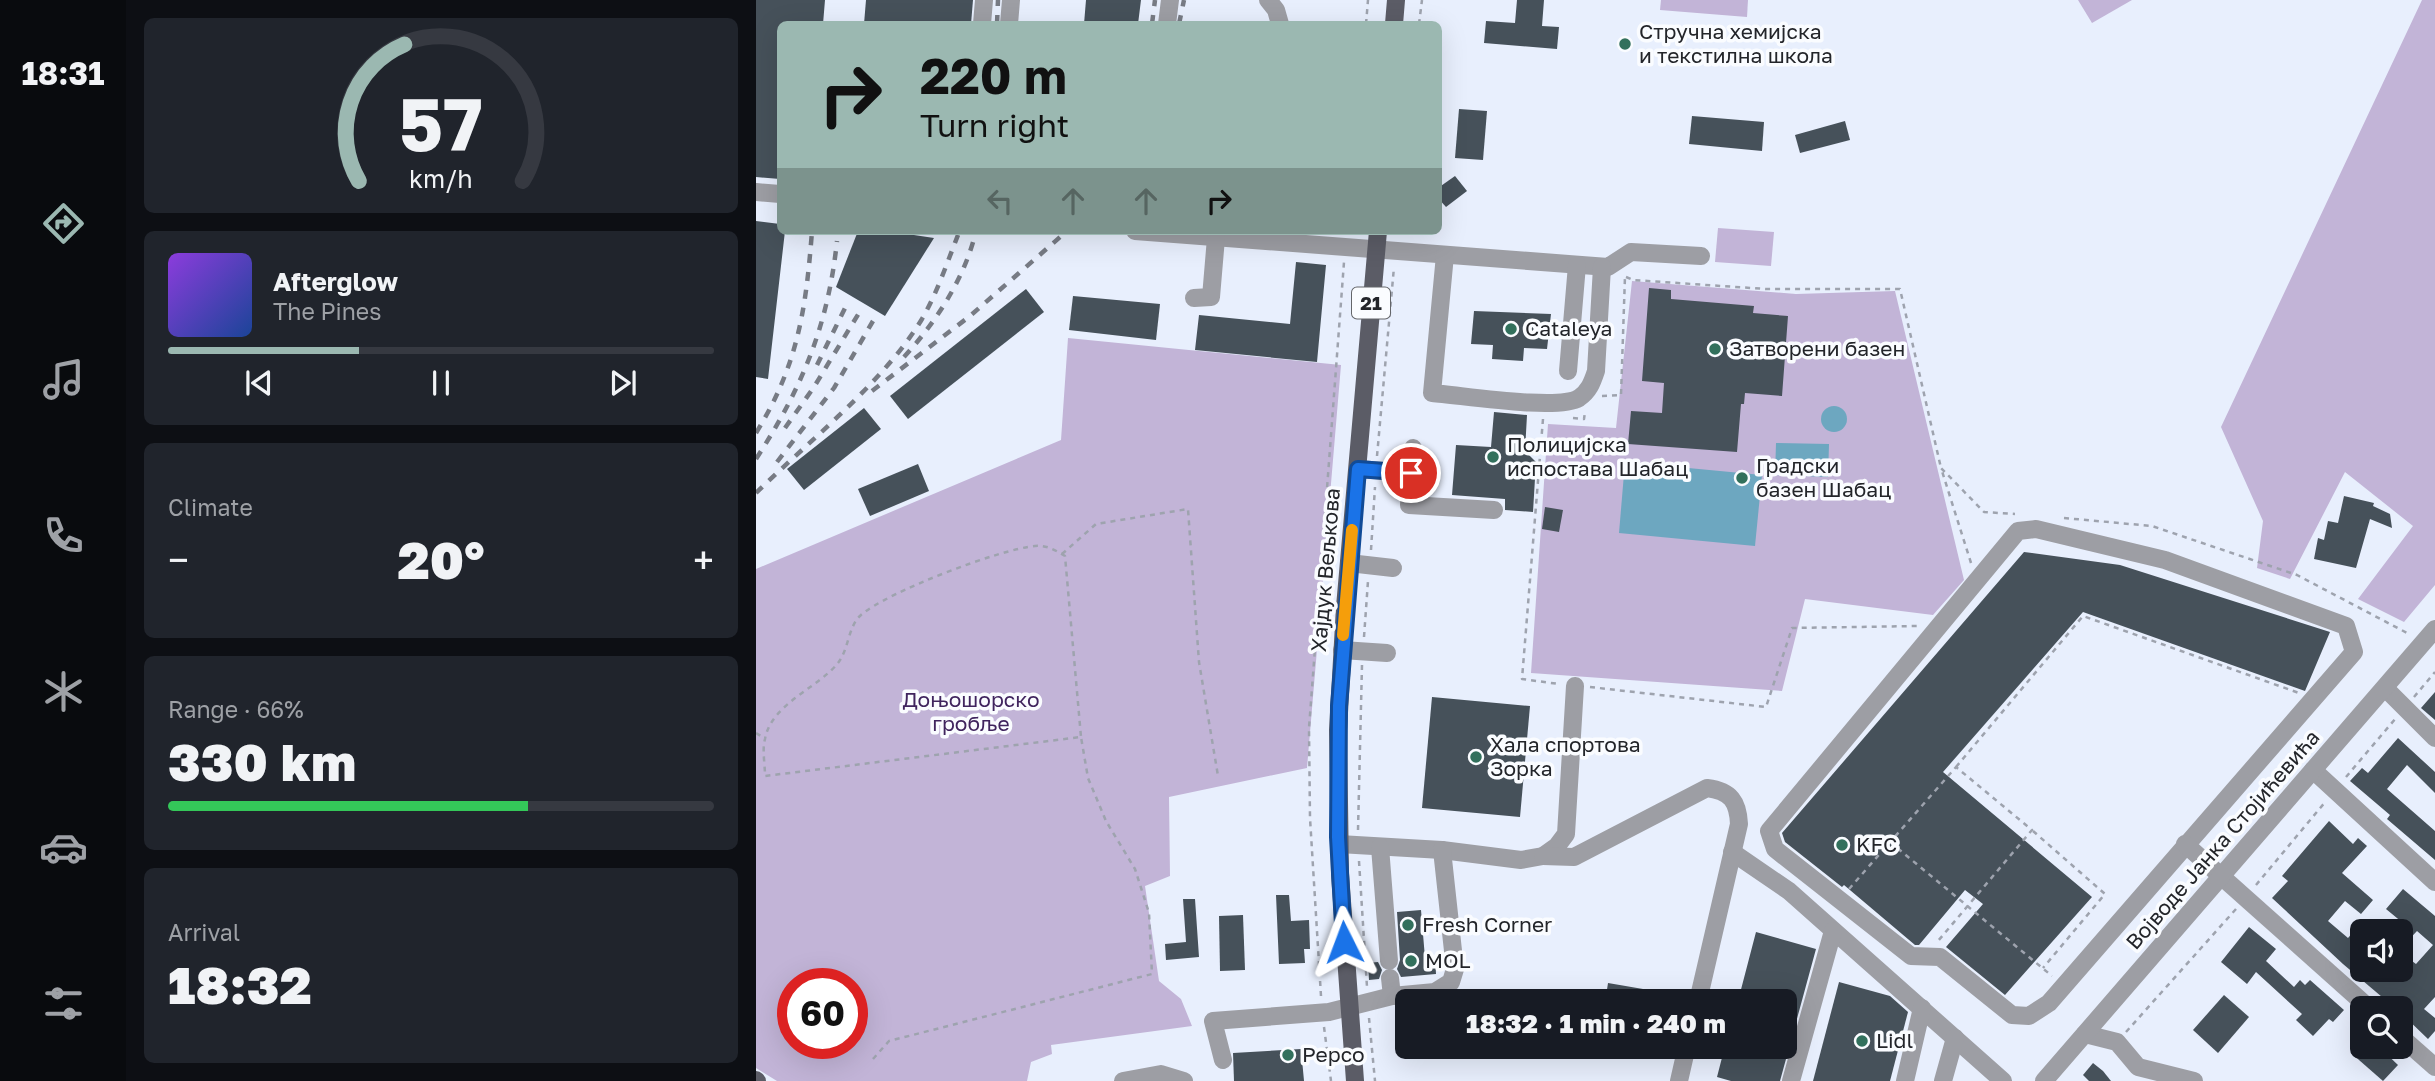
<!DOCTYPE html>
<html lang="en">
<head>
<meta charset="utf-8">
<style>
  :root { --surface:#171b24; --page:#20242c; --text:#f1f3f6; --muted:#9ea1a6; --line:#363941; --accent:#9bb8b1 }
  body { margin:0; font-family:"Golos Text",sans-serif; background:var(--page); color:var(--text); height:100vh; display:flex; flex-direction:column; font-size:26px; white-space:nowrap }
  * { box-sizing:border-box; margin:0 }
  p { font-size:23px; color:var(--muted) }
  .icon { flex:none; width:38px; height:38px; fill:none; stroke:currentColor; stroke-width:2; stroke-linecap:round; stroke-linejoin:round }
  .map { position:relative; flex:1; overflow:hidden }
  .details { display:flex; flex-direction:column; gap:18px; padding:18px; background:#0d0f14; width:630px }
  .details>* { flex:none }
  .guide { position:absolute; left:21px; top:21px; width:665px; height:214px; border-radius:10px; box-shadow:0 7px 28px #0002; background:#9bb8b1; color:#111; overflow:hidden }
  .tools { position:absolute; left:1594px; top:919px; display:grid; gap:14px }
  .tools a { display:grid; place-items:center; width:63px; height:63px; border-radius:10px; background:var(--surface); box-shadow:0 7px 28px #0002; font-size:35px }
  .speed { position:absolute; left:21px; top:968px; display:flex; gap:14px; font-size:35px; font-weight:700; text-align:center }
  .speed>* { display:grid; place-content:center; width:91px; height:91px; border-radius:50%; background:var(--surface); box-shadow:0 7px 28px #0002; line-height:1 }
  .speed .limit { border:10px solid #d22; background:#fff; color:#111 }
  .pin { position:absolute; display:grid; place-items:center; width:60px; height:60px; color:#fff; margin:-30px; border:4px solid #fff; border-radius:50%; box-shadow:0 2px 7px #0007 }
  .me { position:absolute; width:77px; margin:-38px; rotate:357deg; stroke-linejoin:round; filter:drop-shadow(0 0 5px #0008) }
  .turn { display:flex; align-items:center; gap:24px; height:147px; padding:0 28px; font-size:32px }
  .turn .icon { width:91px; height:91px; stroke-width:2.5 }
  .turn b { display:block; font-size:49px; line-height:60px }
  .lanes { display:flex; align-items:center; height:66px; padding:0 28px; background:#0003; justify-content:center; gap:35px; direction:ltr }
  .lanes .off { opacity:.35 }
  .big { font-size:52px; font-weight:800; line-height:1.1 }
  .details .widget { flex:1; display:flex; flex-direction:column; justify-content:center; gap:10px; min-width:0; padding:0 24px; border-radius:10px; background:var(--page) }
  .details .dial { align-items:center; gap:0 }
  .dial svg { height:182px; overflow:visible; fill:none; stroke:var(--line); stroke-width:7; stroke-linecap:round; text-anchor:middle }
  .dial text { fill:var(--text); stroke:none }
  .song { display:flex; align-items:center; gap:21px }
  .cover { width:84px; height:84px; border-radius:10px; background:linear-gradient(135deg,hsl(270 70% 55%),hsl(220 70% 35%)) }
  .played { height:7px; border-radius:4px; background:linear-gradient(90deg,var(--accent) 35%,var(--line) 35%) }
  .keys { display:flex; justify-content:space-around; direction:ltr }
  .heat { display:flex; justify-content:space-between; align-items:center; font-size:38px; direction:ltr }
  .charge { height:10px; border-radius:5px; background:linear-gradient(90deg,#34c759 66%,var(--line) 0) }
  .trip { position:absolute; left:639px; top:989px; width:402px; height:70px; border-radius:10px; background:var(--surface); box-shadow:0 7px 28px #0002; font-weight:800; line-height:70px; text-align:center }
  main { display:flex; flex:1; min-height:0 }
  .tab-bar { display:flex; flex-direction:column; width:126px; justify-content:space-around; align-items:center; background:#090b0e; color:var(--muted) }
  .tab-bar .icon { width:49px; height:49px }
  .tab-bar .current { color:var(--accent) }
  .tab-bar b { font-size:32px; color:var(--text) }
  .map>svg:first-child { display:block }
</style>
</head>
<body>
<main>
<nav class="tab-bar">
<b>18:31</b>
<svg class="icon current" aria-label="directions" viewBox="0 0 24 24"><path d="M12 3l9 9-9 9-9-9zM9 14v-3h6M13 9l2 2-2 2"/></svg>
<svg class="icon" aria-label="music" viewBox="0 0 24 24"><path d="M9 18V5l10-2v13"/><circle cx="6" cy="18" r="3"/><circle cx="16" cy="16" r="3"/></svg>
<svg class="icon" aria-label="phone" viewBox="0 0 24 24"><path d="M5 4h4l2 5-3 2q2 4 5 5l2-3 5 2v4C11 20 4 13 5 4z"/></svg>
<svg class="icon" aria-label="climate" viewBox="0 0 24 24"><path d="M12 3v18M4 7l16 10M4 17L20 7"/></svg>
<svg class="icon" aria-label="car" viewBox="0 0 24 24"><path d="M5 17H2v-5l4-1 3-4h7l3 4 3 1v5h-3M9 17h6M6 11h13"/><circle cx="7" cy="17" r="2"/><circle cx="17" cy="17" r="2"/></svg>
<svg class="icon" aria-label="filters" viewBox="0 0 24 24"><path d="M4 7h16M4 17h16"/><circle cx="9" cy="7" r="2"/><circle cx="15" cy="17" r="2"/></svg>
</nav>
<section class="details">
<div class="widget dial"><svg viewBox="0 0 100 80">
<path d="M14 69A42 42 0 1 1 86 69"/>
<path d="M14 69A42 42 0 0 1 34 9" stroke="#9bb8b1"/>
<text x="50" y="56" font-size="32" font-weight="700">57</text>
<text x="50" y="72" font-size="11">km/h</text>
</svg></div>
<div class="widget">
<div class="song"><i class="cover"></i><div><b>Afterglow</b><p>The Pines</p></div></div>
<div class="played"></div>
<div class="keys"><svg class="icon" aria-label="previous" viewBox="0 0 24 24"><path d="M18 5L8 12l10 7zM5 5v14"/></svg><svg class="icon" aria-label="pause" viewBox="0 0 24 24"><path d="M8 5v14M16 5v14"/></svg><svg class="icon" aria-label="next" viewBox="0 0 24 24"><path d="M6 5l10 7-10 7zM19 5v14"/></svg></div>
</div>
<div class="widget"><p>Climate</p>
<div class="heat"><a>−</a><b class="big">20°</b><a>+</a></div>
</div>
<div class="widget"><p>Range · 66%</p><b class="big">330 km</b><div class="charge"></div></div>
<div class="widget"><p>Arrival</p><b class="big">18:32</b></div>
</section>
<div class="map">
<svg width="1679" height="1081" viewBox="0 0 1679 1081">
  <rect width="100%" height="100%" fill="#e8effd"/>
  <g fill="#c2b4d7" fill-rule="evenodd">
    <polygon points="905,0 992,0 991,17 904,10"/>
    <polygon points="1322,0 1376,0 1336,23"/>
    <polygon points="1666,0 1679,0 1679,585 1648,622 1602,599 1657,526 1589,472 1534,579 1501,568 1507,521 1465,427"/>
    <polygon points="962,228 1018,232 1015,266 959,262"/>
    <polygon points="876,281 1040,294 1139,291 1208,580 1177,615 1049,599 1026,691 775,673 792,424 860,428"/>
    <path d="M 312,338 L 585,365 L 551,768 L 413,797 L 414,876 L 389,886 L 403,981 L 425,999 L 436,1026 L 295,1045 L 296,1054 L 275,1062 L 271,1081 L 21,1081 L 0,1068 L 0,569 L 305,440 ZM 37,984 L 96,984 L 96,1043 L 37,1043 Z"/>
  </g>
  <g fill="#6da7c0">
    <circle cx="1078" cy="419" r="13"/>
    <polygon points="1020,443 1073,444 1072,477 1019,475"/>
    <polygon points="869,462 1006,475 999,546 863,533"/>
  </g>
  <g fill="#46515a">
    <polygon points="0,0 69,0 67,24 24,24 24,179 0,177"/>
    <polygon points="110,0 217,0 215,24 108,24"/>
    <polygon points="330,0 385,0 382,24 328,24"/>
    <polygon points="761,0 788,0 786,26 803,27 801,49 728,43 730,21 759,23"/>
    <polygon points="703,109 731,111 727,160 699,158"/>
    <polygon points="936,116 1008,122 1006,151 933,144"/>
    <polygon points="1089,121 1094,140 1044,153 1039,135"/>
    <polygon points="699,176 711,191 690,207 682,198 682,188"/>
    <polygon points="0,221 24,224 24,231 29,231 12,379 0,377"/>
    <polygon points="102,231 131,231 178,238 129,316 80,287"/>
    <polygon points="540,262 570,265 561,362 439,350 443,315 534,324"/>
    <polygon points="893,288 915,290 915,299 998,306 997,313 1032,316 1026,396 989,393 988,404 985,404 981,452 872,444 875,411 906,413 908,383 886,381"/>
    <polygon points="270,289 288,312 152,419 134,396"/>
    <polygon points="317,296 404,304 400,340 313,330"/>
    <polygon points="718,311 795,314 791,349 768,348 767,361 736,359 737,345 715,344"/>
    <polygon points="108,408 125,429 48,490 31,469"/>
    <polygon points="738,412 771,415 769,451 780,462 777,512 749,510 749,499 696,495 700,445 735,447"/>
    <polygon points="162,464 173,491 114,516 102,489"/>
    <polygon points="1588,496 1618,503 1617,506 1634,514 1636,528 1614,519 1600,568 1558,559 1562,538 1568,540 1572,521 1582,523"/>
    <polygon points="789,507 807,510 803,532 786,529"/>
    <polygon points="1268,552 1364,565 1574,632 1549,691 1327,612 1187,772 1336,897 1249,995 1190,947 1227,904 1209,890 1163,945 1159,945 1088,885 1086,887 1029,842 1026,833"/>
    <polygon points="1679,692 1679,720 1665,708"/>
    <polygon points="676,697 774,706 764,817 666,808"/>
    <polygon points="1642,738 1679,772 1679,793 1651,765 1631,789 1679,831 1679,860 1631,819 1634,815 1594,781 1606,768 1612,773"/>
    <polygon points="1573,821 1597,844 1602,838 1611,846 1586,873 1617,900 1605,914 1589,901 1572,921 1592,938 1606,922 1606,970 1645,970 1645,953 1660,964 1677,945 1661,931 1645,948 1647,923 1630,909 1647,889 1679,916 1679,997 1668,1009 1679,1018 1679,1031 1672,1039 1645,1013 1645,1008 1639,1008 1587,964 1516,898 1532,881 1526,876"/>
    <polygon points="520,895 533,895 535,921 553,920 554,949 548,949 549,963 523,964"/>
    <polygon points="427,899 439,899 443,957 410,960 409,944 430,942"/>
    <polygon points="665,910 669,958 679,957 680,974 645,977 641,969 644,960 641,912"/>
    <polygon points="487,915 489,970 464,971 463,916"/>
    <polygon points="1493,927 1520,949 1510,961 1538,987 1544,980 1549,985 1554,980 1588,1010 1577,1022 1573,1019 1557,1036 1540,1020 1546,1014 1500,972 1491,984 1465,962"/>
    <polygon points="1000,932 1060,949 1024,1081 975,1081 961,1077 969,1046 1029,1046 1029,1001 982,1001"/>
    <polygon points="622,962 626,970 623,979 613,980 612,963"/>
    <polygon points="1083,982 1134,996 1152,1012 1134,1081 1057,1081"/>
    <polygon points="852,983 922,995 921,1001 880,1001 850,996"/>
    <polygon points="1468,995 1493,1017 1462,1053 1437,1030"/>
    <polygon points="1601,1046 1622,1046 1642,1065 1627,1081 1595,1053"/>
    <polygon points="545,1049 548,1081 478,1081 477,1053"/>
    <polygon points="1337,1063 1347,1071 1355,1081 1333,1081 1327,1075"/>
  </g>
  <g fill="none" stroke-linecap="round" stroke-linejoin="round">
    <g stroke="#9ea3ae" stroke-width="2.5" stroke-dasharray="5 5" stroke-linecap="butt">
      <polyline points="610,24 612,0"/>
      <polyline points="663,24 666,0"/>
      <polyline points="870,277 877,280 1010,289 1144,289 1185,468"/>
      <polyline points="846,396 865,395 869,276"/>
      <polyline points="817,418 828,419 829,412"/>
      <polyline points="787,419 766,679 803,684"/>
      <polyline points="621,456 638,267"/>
      <polyline points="1308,518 1396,526 1541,575 1653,634"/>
      <polyline points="615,550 619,487"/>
      <polyline points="306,554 340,524 432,509 443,662 462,776"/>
      <polyline points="1215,563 1185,468 1228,512 1259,514"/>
      <polyline points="608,637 612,581"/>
      <polyline points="834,687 1010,707 1036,628 1161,626"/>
      <polyline points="1658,697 1679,672"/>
      <polyline points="0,733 8,738"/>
      <polyline points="1200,767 1327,616 1543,693"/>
      <polyline points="1590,777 1640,718"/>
      <polyline points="602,830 606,665"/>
      <polyline points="1277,831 1349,894 1287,968"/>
      <polyline points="1134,842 1296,976"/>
      <polyline points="603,861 611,987"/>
      <polyline points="1500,885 1570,801"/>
      <polyline points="1093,889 1200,767 1276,830 1182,941"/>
      <polyline points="565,996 554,818 553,728 588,262"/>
      <polyline points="613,1018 619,1081"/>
      <polyline points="568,1027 575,1081"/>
      <polyline points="1370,1032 1480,909"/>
      <path d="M 117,1059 L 133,1041 L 396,974 L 393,913 L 379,869 L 350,821 L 332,778 L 325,737 L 9,776 C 9,764 6,750 9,739 C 15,704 62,688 82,663 C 93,649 92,626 105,615 C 131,592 244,549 279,546 C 291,545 299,550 309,556 L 325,737"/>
    </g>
    <g stroke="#9d9ea4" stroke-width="18">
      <polyline points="512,0 520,10 524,24"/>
      <polyline points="226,24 228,0"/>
      <polyline points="253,24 255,0"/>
      <polyline points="411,24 414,0"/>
      <polyline points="0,192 24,194"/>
      <polyline points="379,231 852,267 875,252 945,256"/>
      <path d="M 689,255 L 676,393 C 705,395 802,411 823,398 C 833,391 836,383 840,371 L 846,267"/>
      <polyline points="438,298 455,297 460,238"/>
      <polyline points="812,371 821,265"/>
      <polyline points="602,469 655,473 653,505 738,510"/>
      <polyline points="655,473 657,448"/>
      <polygon points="1280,529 1409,560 1590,626 1598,652 1293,1003 1273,1016 1256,1015 1184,957 1155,956 1019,849 1013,831 1262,531"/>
      <polyline points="593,563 637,568"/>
      <polyline points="586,650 631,653"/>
      <polyline points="1629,688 1679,738"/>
      <polyline points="1557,770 1679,882"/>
      <polyline points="583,844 686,850 765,860 787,856 801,846 810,834 819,686"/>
      <polyline points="1429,844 1613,1008"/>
      <polyline points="624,847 633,961"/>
      <polyline points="976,852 1033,891 1247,1081"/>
      <path d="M 787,856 L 818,857 L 951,788 C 975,791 982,802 983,824 L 942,1001"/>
      <polyline points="634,978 636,996"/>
      <polyline points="1329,1034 1361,1042 1382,1067 1438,1081"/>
      <polyline points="1645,1037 1679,1067"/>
      <polyline points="467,1060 457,1021 573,1012 636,996 679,992 695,982 699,969 686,850"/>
      <polyline points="367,1081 405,1074 428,1081"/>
      <polyline points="923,1081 931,1046"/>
      <polyline points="1035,1081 1077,931"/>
      <polyline points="1149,1081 1166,1008"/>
      <polyline points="1187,1081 1199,1038"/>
      <polyline points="1288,1081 1679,629"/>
    </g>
    <g stroke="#5b5c66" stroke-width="18">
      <polyline points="638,24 640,0"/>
      <polyline points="0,1080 1,1081"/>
      <polyline points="599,1081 584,874 582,730 589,607 622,231"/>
    </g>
    <g stroke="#777b84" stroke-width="4.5" stroke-dasharray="9 9" stroke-linecap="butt">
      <polyline points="241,24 242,0"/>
      <polyline points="396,24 399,0"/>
      <polyline points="423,24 428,0"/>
      <path d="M 148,357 C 180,322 209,278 220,231"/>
      <polyline points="61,365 92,302"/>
      <polyline points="116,391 214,316 311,231"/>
      <polyline points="29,428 58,387 106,308"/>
      <path d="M 0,433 C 42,365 50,309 56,231"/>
      <path d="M 0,459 C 46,388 72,326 81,241"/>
      <polyline points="21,462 78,388 117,321"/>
      <path d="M 0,493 C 53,441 128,382 166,319 C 181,293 191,263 202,235"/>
    </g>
  </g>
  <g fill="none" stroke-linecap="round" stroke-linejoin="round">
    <g stroke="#114b97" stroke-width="18">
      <polyline id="route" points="588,942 582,837 583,706 602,469 655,473"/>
    </g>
    <use href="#route" stroke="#1a73e8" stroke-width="12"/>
    <polyline stroke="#f59e0b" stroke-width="12" points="587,635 596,530"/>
  </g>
  <g fill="#32705c" stroke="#fafcff" stroke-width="2.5">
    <circle cx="869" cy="44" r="7"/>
    <circle cx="755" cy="329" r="7"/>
    <circle cx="959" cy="349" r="7"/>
    <circle cx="737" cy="457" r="7"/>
    <circle cx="986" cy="478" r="7"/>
    <circle cx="720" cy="757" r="7"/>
    <circle cx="1086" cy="845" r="7"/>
    <circle cx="652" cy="925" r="7"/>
    <circle cx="655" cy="961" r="7"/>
    <circle cx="1106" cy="1041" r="7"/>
    <circle cx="532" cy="1055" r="7"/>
  </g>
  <g text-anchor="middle" stroke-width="7" stroke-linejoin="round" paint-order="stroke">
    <rect fill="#fafcff" stroke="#64666a" stroke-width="2" x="596" y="287.5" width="38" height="31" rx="5"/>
    <g font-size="19" font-weight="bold" fill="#23252a">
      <text x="615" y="310">21</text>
    </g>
    <g font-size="21" fill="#23252a" stroke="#fafcff" text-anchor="start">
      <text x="883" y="39">Стручна хемијска<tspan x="883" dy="24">и текстилна школа</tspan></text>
      <text x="769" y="336">Cataleya</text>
      <text x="973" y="356">Затворени базен</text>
      <text x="751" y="452">Полицијска<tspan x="751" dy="24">испостава Шабац</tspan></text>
      <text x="1000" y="473">Градски<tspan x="1000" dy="24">базен Шабац</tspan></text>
      <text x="734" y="752">Хала спортова<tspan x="734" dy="24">Зорка</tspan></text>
      <text x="1100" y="852">KFC</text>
      <text x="666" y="932">Fresh Corner</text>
      <text x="669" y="968">MOL</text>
      <text x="1120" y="1048">Lidl</text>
      <text x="546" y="1062">Pepco</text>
    </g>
    <g font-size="21" fill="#23252a" stroke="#fafcff">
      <text transform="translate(570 570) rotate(-85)" y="7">Хајдук Вељкова</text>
      <text transform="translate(1467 840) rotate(-49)" y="7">Војводе Јанка Стојићевића</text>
    </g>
    <g font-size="21" fill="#40245e" stroke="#fafcff">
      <text x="215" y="707">Доњошорско<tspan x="215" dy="24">гробље</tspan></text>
    </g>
  </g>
</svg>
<div class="tools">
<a><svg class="icon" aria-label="sound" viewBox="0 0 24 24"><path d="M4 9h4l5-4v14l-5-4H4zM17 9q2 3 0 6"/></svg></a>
<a><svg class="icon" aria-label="search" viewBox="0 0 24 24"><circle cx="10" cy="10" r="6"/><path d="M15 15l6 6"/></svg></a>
</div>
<div class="speed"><div class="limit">60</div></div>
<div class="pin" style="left:655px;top:473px;background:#d93025"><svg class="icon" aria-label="arrive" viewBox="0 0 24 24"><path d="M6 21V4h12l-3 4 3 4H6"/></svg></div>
<svg class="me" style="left:588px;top:942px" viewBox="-20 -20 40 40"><path d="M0-17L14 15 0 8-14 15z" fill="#1a73e8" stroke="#fff" stroke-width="4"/></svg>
<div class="trip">18:32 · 1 min · 240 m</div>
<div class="guide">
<div class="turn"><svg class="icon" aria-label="right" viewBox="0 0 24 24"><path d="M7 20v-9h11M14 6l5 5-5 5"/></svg><div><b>220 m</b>Turn right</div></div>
<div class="lanes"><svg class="icon off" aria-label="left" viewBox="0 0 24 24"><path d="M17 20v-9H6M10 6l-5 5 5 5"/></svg><svg class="icon off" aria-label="ahead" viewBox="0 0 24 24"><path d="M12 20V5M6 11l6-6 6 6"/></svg><svg class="icon off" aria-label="ahead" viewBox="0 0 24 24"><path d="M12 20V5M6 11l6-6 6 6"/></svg><svg class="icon" aria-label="right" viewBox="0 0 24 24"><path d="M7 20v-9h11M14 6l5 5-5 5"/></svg></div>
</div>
</div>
</main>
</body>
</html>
